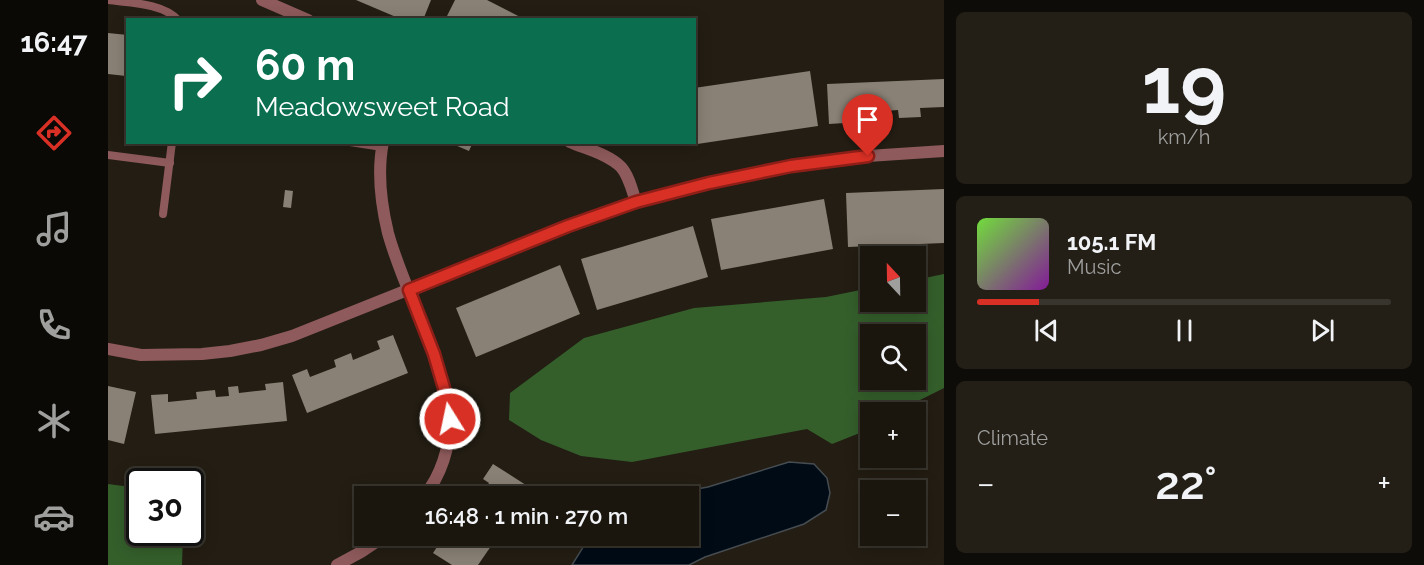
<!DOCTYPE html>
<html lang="en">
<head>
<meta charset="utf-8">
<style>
  :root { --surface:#1a160e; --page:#231f17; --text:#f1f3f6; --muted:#9f9f9e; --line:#38352e; --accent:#d93025 }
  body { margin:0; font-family:Raleway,sans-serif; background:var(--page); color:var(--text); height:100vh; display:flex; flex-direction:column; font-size:22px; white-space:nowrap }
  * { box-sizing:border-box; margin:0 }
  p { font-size:20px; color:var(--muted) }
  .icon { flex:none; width:33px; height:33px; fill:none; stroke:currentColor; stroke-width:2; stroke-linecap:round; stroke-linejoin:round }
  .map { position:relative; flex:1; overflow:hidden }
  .sheet { display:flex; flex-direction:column; gap:12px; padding:12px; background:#0e0c08; width:480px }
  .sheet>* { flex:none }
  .banner { position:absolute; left:18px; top:18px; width:570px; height:126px; border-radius:0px; box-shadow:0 3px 15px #0003,0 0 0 2px var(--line); background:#0b6e4f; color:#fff; overflow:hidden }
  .needle { width:39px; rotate:338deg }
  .buttons { position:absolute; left:752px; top:246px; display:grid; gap:12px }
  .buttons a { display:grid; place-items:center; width:66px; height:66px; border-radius:0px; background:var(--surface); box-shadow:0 3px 15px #0003,0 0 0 2px var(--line); font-size:30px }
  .speed { position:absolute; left:18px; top:468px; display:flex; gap:12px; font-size:30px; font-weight:700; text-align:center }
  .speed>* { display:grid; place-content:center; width:78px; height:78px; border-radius:50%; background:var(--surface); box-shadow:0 3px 15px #0003,0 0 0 2px var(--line); line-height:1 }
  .speed .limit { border:3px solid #111; border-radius:9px; background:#fff; color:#111 }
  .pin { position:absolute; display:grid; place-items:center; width:51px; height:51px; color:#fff; margin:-62px -26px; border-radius:50% 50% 50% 0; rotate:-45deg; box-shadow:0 0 6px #0007 }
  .pin .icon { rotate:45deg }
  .me { position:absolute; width:66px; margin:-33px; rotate:350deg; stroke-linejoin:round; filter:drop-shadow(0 0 4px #0008) }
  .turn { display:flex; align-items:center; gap:21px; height:126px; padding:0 30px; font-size:27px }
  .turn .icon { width:78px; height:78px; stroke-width:2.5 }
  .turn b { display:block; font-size:42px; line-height:51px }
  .big { font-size:45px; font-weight:600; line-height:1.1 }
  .sheet .widget { flex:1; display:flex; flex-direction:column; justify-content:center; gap:9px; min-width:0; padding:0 21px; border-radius:9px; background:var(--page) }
  .sheet .dial { align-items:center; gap:0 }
  .dial b { font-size:78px; line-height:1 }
  .song { display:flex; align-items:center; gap:18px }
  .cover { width:72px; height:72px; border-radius:9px; background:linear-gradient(135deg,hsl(100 70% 55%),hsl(290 70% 35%)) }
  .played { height:6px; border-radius:3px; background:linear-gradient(90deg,var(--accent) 15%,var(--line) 15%) }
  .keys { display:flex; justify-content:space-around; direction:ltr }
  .heat { display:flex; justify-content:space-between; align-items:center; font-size:33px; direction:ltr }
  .trip { position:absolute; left:246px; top:486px; width:345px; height:60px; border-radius:0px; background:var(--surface); box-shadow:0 3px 15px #0003,0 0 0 2px var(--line); font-weight:600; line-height:60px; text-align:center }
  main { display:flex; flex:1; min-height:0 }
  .dock { display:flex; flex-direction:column; width:108px; justify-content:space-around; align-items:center; background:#0a0906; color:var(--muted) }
  .dock .icon { width:42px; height:42px }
  .dock .current { color:var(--accent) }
  .dock b { font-size:27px; color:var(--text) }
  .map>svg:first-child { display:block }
</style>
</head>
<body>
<main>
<nav class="dock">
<b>16:47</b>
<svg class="icon current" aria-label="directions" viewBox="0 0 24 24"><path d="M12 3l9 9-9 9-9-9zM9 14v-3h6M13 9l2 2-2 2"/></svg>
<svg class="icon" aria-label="music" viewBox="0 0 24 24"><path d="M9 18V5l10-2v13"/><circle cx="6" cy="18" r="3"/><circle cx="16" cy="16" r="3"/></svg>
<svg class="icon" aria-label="phone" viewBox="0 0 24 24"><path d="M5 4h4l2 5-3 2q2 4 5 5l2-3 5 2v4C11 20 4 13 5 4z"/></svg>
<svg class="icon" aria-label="climate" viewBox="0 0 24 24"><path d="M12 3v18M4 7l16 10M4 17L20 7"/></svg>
<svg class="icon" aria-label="car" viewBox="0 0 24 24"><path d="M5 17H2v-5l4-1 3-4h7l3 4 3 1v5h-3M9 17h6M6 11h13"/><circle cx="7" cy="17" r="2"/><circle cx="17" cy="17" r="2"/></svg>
</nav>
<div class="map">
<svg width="836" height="565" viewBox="0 0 836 565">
  <rect width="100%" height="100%" fill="#231d13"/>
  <g fill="#345f2b" fill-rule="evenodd">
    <path d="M 836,274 L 836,388 L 808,402 L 791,412 L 762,412 L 762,429 L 724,444 L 699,429 L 524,462 L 473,456 L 433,440 L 401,420 L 402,393 L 476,338 L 586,308 L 718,297 L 762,288 L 762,302 L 807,302 L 807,280 ZM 762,334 L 807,334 L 807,380 L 762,380 Z"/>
    <polygon points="0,484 31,488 32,532 75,533 74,565 0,565"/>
  </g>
  <polygon fill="#000b16" stroke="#464d52" stroke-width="1.5" points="681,462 706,464 719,478 722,493 718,510 696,524 597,557 581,565 464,565 482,536 580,536 580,496 549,496 600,487"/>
  <g fill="#898175">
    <polygon points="248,0 323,0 315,20 295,20"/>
    <polygon points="347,0 379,0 418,20 337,20"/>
    <polygon points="0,33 20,35 20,62 18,76 0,74"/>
    <polygon points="702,71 710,126 576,146 575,142 586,142 586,88"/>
    <polygon points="836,79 836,107 812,108 813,117 791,118 790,110 776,111 777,120 767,121 766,112 737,114 737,123 721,124 719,84"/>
    <polygon points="348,142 365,142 361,151 347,145"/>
    <polygon points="836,189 836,243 740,247 738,193"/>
    <polygon points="177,190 185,191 183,208 175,207"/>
    <polygon points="716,199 725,249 613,270 603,219"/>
    <polygon points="585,226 600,277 489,310 473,259"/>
    <polygon points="452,265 472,314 368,357 348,308"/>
    <polygon points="285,335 300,373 199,413 184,375 199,369 202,377 228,367 226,360 243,353 245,360 272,349 269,341"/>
    <polygon points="175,382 179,421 47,434 43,395 60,394 60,402 89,399 88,392 107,390 108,397 121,396 120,387 130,386 131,393 158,390 157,384"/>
    <polygon points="0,386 28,392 16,444 0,440"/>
    <polygon points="385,464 421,487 415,496 372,496 381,483 375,479"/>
    <polygon points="347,536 390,536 370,565 344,565 325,553 333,541 341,546"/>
  </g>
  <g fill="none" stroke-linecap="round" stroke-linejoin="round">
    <g stroke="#8e5a5b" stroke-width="8">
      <path d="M 0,0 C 22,3 55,3 70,20"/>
      <polyline points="242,142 274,147"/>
      <polyline points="0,155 62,163"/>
      <polyline points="55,214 64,142"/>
    </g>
    <g stroke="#8e5a5b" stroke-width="12">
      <polyline points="154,0 200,20"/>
      <path d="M 275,142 C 269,172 273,204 280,233 C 293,280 317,324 331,371 C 336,386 341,403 342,420 C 342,447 333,476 316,496"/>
      <path d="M 462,142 C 478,149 500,154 513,167 C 521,176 524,190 528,202"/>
      <polyline points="0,349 33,355 94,354 122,351 153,345 184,336 460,226 528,202 601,183 683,166 760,156 836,151"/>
      <polyline points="229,565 253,552 277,536"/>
    </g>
  </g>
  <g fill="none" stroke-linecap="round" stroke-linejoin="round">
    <g stroke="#8d1f18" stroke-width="15">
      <polyline id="route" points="342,419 336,388 326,354 301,290 460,226 528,202 601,183 683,166 760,156"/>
    </g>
    <use href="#route" stroke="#d93025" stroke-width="10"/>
  </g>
</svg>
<div class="buttons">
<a><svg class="needle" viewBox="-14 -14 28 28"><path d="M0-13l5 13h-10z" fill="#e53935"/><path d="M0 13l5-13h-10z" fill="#9f9f9e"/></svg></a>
<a><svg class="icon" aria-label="search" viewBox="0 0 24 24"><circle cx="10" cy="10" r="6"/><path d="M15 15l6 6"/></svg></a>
<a>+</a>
<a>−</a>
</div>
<div class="speed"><div class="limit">30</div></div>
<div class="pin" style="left:760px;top:156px;background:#d93025"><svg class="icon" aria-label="arrive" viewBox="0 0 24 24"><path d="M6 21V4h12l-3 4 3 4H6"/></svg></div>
<svg class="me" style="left:342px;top:419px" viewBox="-20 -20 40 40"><circle r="17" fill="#d93025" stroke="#fff" stroke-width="3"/><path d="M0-11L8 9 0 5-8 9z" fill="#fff"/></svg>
<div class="trip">16:48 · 1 min · 270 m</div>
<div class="banner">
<div class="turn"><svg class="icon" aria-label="right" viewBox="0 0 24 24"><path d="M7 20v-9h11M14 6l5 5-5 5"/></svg><div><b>60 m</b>Meadowsweet Road</div></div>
</div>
</div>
<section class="sheet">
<div class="widget dial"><b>19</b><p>km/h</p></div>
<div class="widget">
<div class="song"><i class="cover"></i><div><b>105.1 FM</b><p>Music</p></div></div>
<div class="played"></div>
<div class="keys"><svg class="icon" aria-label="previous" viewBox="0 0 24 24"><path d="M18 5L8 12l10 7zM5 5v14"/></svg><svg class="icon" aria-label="pause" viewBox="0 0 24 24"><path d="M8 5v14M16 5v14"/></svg><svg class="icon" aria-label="next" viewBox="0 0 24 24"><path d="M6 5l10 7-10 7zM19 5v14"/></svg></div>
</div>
<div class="widget"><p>Climate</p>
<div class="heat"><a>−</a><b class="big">22°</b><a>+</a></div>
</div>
</section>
</main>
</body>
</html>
